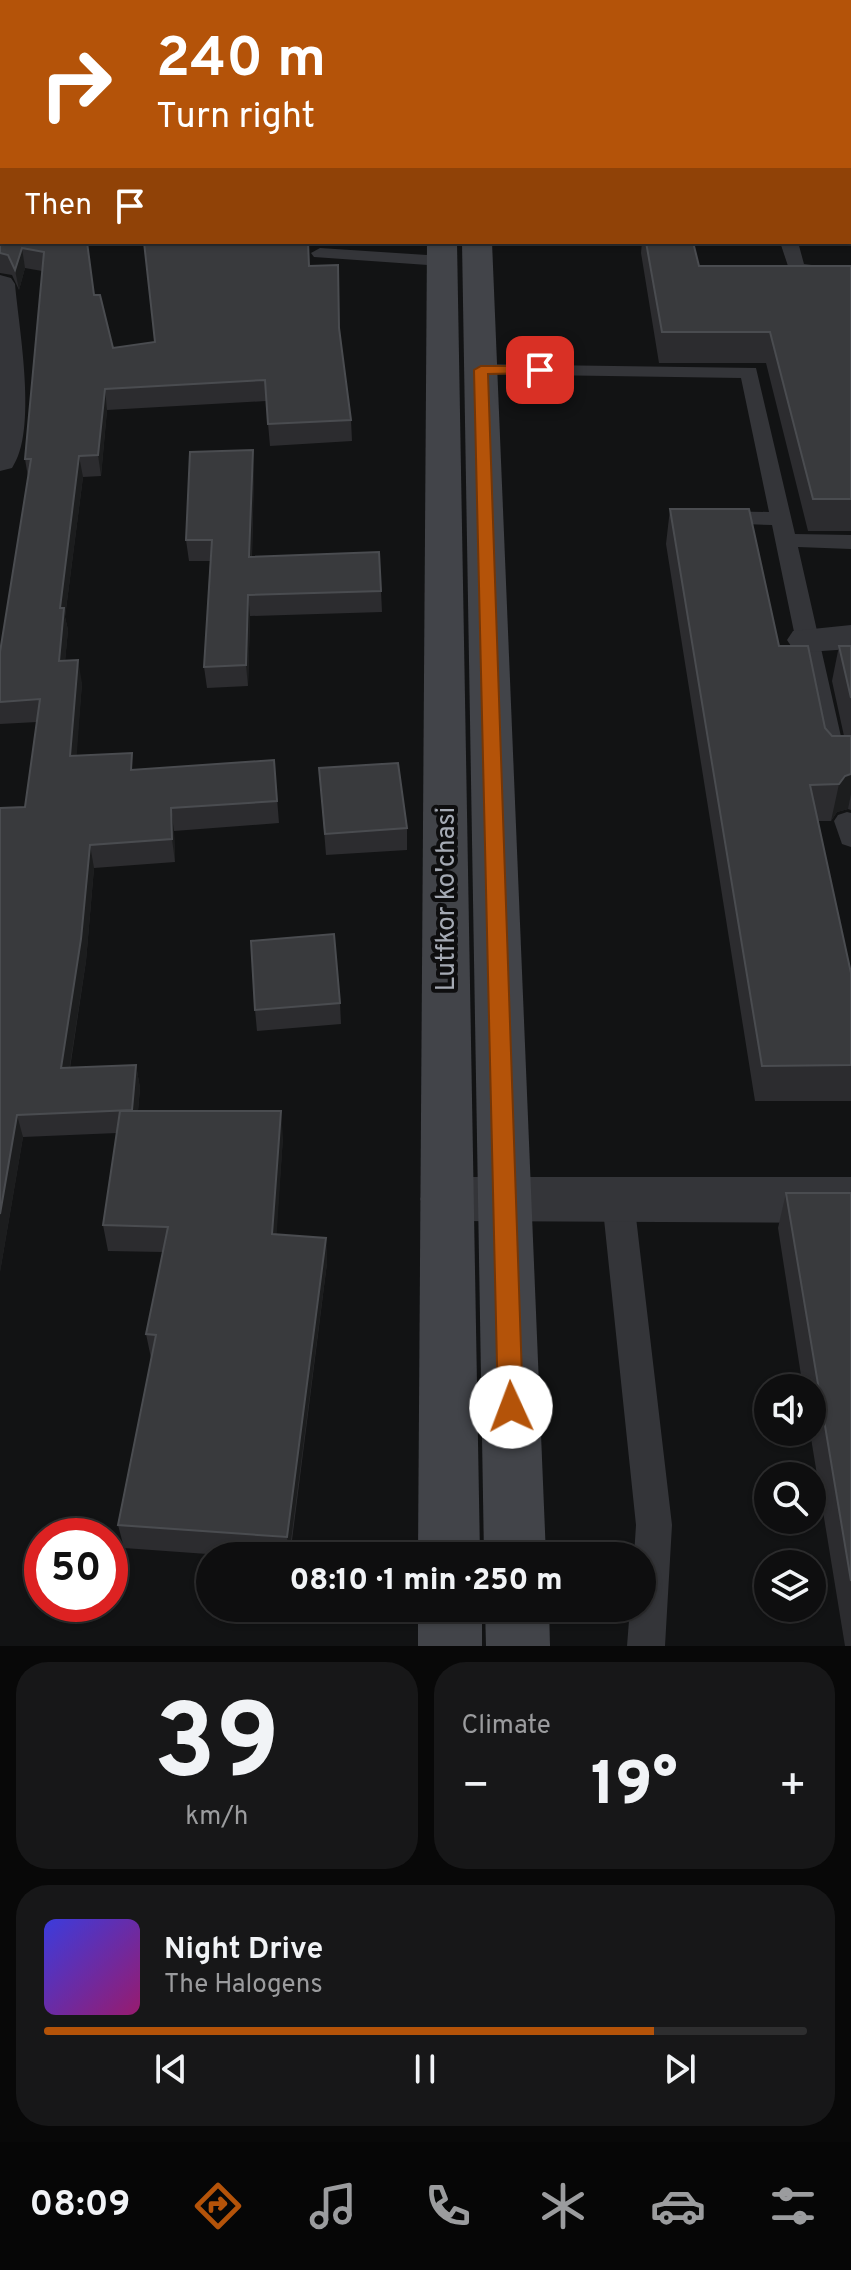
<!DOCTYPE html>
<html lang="en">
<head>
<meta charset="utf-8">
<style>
  :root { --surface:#0e0e0f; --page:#171718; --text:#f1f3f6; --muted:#9b9c9e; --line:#2e2e2f; --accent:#b45309 }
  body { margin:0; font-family:Overpass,sans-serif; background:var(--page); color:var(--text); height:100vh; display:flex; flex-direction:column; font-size:30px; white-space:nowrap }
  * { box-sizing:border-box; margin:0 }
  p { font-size:26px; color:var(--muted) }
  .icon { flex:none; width:44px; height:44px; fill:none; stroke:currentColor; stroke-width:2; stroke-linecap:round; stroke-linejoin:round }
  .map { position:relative; height:1646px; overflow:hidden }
  .side { display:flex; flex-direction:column; gap:16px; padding:16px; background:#080808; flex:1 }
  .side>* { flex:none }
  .banner { position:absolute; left:0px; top:0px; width:852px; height:244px; box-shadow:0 2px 6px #0004,0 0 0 2px var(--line); background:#b45309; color:#fff; overflow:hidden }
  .tools { position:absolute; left:754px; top:1374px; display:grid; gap:16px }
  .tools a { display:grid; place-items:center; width:72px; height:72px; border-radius:50%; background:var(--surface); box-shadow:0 2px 6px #0004,0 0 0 2px var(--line); font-size:40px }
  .speed { position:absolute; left:24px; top:1518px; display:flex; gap:16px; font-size:40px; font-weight:700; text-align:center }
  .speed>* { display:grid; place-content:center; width:104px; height:104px; border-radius:50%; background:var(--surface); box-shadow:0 2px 6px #0004,0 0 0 2px var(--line); line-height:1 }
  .speed .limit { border:12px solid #d22; background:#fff; color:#111 }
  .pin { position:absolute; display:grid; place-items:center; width:68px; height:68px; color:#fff; margin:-34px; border-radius:16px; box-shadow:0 4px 12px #0006 }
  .me { position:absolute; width:88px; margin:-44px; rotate:358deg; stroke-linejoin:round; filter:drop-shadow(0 0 6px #0008) }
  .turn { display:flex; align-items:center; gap:28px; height:168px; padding:0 24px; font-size:36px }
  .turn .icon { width:104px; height:104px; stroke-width:2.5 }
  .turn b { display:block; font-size:56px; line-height:68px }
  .then { display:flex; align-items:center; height:76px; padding:0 24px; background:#0003; gap:16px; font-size:30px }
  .big { font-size:60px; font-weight:800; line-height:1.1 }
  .side .widget { flex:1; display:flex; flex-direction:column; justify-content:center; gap:12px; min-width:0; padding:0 28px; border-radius:32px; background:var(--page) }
  .side .dial { align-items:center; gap:0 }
  .dial b { font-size:104px; line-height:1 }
  .song { display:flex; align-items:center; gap:24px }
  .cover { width:96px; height:96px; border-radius:12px; background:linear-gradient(135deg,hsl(240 70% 55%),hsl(320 70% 35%)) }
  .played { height:8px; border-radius:4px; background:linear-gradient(90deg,var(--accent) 80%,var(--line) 80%) }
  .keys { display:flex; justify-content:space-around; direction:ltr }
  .heat { display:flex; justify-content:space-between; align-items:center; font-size:44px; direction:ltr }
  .side .tiles { flex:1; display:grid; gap:16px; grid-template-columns:1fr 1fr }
  .widget:last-child { grid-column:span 2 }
  .trip { position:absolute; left:196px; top:1542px; width:460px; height:80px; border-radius:40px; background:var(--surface); box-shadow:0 2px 6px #0004,0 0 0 2px var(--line); font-weight:800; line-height:80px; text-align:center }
  .tabs { display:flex; height:128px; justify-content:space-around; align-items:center; background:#060606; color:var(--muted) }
  .tabs .icon { width:56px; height:56px }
  .tabs .selected { color:var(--accent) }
  .tabs b { font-size:36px; color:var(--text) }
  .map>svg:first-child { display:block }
</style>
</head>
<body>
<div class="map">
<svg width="851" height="1646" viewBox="0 0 851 1646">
  <rect width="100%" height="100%" fill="#121314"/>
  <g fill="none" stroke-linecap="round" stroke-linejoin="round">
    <g fill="#343539" fill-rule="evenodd">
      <rect x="274" y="0" width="14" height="2"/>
      <polygon points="745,0 759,0 760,2 746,2"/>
      <polygon points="780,242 798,242 804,264 851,270 851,280 790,272"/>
      <polygon points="320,248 442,256 451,261 442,266 314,257 311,253"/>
      <polygon points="481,364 756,368 795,534 851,535 851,549 798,547 847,763 843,769 834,771 825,769 821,763 772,525 717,523 706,517 717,511 769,512 741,378 474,374 471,370 474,366"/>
      <polygon points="847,812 851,813 851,847 842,844 834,821 838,815"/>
      <polygon points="618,1187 629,1191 634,1200 672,1525 665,1646 627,1646 630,1608 642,1608 642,1556 634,1556 636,1525 602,1200 607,1191"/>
    </g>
    <g fill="#343539" fill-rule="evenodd">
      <rect x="850" y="167" width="1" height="16"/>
      <path d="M 0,275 L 11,278 L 15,284 C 19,330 38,431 12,468 L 0,471 Z"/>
      <polygon points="851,625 851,649 807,652 793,649 787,640 793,631"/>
      <polygon points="447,1177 851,1177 851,1223 447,1221 428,1215 420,1199 428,1183"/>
    </g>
    <g fill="#424449" fill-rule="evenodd">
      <rect x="428" y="0" width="24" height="2"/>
      <polygon points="427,242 457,242 480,1556 418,1556"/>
      <polygon points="462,242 492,242 546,1556 484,1556"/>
      <rect x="418" y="1608" width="64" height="38"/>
      <polygon points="485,1608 549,1608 550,1646 486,1646"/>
    </g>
  </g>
  <g fill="#2c2c2f">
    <polygon points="40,0 216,0 215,2 40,2"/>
    <polygon points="293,0 356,0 355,2 293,2"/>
    <polygon points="825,0 851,0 851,118 850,2 825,2"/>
    <polygon points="0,24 87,242 94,295 113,348 155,342 144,242 309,242 309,266 339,285 339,333 351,420 352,441 270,446 266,401 107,410 101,476 83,477 65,617 68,630 65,661 82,683 76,756 134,770 274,760 279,823 174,831 175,862 94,868 86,961 70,1068 136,1065 140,1088 138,1111 283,1137 276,1235 326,1238 327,1263 290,1556 235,1556 124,1548 118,1525 151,1358 146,1334 163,1252 108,1251 103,1225 117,1133 23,1137 0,1272 25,807 37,722 0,724 0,652 28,477 25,459 42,271 25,268 19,290 12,275 0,273"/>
    <polygon points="642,242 693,242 699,266 851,266 851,531 808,531 766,363 659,363 641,253"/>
    <polygon points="254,470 252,557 381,591 382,612 250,616 248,686 207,688 204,667 210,561 189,561 186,540"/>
    <polygon points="670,509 779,646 825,728 832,736 844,736 832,681 839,646 851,646 851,810 848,809 837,812 831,821 818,821 851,973 851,1101 755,1101 666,544"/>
    <polygon points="319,768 407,828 407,850 326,855"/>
    <polygon points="340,1003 341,1024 257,1031 255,1010"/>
    <polygon points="786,1193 851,1193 851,1646 845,1646 810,1432 812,1432 812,1388 803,1388 778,1228"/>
  </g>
  <g fill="#1c1d1e">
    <polygon points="205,0 216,0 215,2 205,2"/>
    <polygon points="22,248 25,268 19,290 15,270"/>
    <polygon points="105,389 107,410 101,476 98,455"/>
    <polygon points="253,450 254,470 251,578 249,557"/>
    <polygon points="79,456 83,477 65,617 68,630 63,684 59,661 60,608"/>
    <polygon points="248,595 250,616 248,686 246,665"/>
    <polygon points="78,660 82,683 75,779 70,756"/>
    <polygon points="851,774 851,794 848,809 837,812 831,821 839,784 845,776"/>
    <polygon points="171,808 174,831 175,862 172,839"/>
    <polygon points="90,845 94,868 86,961 66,1091 61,1068"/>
    <polygon points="136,1065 140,1088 136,1132 132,1110"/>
    <polygon points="281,1111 283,1137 275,1260 272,1234"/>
    <polygon points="17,1115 23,1137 0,1272 0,1214"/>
    <polygon points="326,1238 327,1263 289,1556 287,1537"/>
  </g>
  <g fill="#393a3d" stroke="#4a4c50" stroke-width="2">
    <polygon points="547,0 694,0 695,2 548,2"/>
    <polygon points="834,0 851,0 851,93 850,2 835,2"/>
    <polygon points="0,24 2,24 2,242 87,242 94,295 100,295 113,348 155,342 144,242 308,242 309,266 338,265 339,328 351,420 268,424 265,380 105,389 98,455 79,456 60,608 64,608 59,661 78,660 70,756 132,753 131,770 274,760 277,801 171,808 172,839 90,845 81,939 61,1068 136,1065 132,1110 17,1115 0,1214 0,808 25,807 40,699 0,702 0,652 31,459 25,459 44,252 22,248 15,270 8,255 0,253"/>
    <polygon points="646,242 693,242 699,266 851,266 851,499 813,499 770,332 662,332"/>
    <polygon points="253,450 249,557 379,552 381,591 248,595 246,665 204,667 212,540 186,540 190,452"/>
    <polygon points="670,509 749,509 779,646 808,646 825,728 832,736 851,736 851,774 845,776 839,784 810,785 851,973 851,1065 762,1066"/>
    <polygon points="839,646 851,646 851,698"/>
    <polygon points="398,763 407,828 325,834 319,768"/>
    <polygon points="334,934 340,1003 255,1010 251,941"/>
    <polygon points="120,1111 281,1111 272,1234 326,1238 287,1537 118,1525 156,1335 146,1334 168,1227 103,1225"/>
    <polygon points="786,1193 851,1193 851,1581"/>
  </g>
  <polygon fill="#b45309" stroke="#753606" stroke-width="2" points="540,366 545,368 545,373 488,374 523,1407 519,1415 511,1419 502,1415 498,1407 474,370 481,366"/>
  <g text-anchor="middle" stroke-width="8" stroke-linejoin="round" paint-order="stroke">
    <g font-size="26" fill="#a5aab4" stroke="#0e0e0f">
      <text transform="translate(445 899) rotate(-90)" y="9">Lutfkor ko'chasi</text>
    </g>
  </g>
</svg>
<div class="tools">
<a><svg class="icon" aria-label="sound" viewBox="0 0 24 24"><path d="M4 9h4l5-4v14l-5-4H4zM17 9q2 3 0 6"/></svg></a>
<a><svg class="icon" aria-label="search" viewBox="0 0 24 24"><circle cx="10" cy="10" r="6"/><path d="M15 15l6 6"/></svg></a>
<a><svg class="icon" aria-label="layers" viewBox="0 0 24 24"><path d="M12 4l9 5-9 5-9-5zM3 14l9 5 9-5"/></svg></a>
</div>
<div class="speed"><div class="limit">50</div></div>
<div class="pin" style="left:540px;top:370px;background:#d93025"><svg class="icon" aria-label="arrive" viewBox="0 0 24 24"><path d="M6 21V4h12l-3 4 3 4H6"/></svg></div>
<svg class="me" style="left:511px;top:1407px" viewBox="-20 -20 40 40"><circle r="19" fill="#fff"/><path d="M0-13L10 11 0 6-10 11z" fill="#b45309"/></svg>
<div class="trip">08:10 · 1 min · 250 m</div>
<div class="banner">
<div class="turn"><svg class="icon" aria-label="right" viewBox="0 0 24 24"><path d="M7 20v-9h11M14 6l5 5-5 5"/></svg><div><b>240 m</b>Turn right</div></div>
<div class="then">Then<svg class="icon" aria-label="arrive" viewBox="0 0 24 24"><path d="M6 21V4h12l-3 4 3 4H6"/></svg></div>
</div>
</div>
<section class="side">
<div class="tiles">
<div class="widget dial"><b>39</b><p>km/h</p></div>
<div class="widget"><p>Climate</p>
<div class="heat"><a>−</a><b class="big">19°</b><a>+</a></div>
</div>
<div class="widget">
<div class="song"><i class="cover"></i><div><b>Night Drive</b><p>The Halogens</p></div></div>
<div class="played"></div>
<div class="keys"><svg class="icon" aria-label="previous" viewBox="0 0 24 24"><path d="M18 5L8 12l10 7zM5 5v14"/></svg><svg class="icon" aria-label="pause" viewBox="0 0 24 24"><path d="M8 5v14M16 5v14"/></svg><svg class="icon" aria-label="next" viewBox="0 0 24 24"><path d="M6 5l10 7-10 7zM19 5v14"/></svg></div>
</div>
</div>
</section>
<nav class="tabs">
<b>08:09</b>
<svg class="icon selected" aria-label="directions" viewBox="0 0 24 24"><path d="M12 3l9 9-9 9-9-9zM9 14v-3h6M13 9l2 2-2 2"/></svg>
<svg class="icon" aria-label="music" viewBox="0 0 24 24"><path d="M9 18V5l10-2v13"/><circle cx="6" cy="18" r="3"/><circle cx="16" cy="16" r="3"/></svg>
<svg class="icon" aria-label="phone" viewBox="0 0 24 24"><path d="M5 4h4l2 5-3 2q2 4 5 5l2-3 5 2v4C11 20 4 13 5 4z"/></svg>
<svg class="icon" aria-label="climate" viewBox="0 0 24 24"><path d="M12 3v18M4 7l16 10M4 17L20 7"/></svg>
<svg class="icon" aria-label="car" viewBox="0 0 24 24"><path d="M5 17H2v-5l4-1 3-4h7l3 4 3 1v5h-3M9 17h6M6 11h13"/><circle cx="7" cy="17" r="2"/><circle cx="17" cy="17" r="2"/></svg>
<svg class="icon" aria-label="filters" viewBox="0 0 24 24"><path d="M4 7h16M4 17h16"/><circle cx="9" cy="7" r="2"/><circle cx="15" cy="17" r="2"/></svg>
</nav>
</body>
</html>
